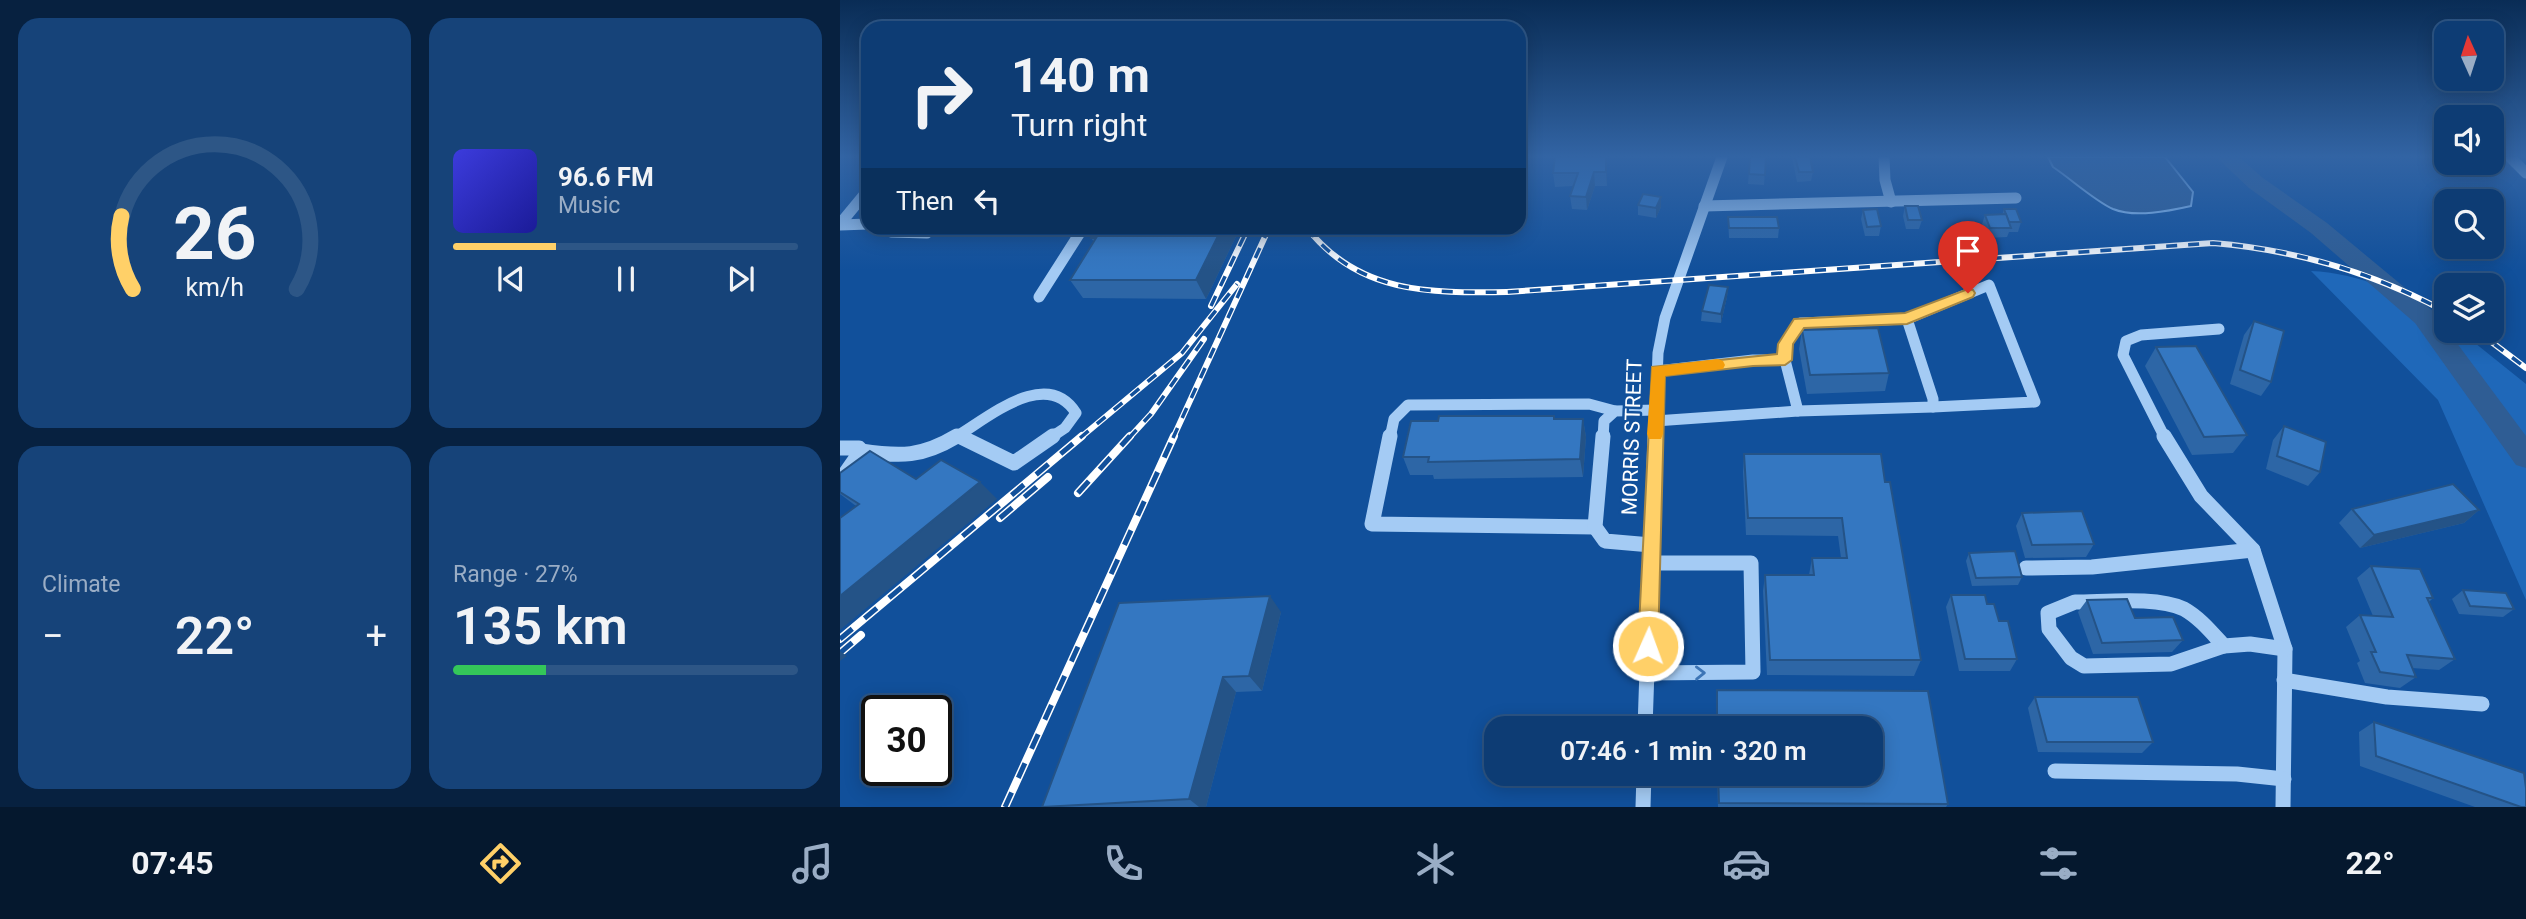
<!DOCTYPE html>
<html lang="en">
<head>
<meta charset="utf-8">
<style>
  :root { --surface:#0d3c74; --page:#164379; --text:#f1f3f6; --muted:#9aadc5; --line:#2d5686; --accent:#ffd068 }
  body { margin:0; font-family:Roboto,sans-serif; background:var(--page); color:var(--text); height:100vh; display:flex; flex-direction:column; font-size:26px; white-space:nowrap }
  * { box-sizing:border-box; margin:0 }
  p { font-size:23px; color:var(--muted) }
  .icon { flex:none; width:38px; height:38px; fill:none; stroke:currentColor; stroke-width:2; stroke-linecap:round; stroke-linejoin:round }
  .map { position:relative; flex:1; overflow:hidden }
  .sheet { display:flex; flex-direction:column; gap:18px; padding:18px; background:#072140; width:840px }
  .sheet>* { flex:none }
  .guide { position:absolute; left:21px; top:21px; width:665px; height:214px; border-radius:21px; box-shadow:0 4px 18px #0003,0 0 0 2px var(--line); background:#0d3c74; color:var(--text); overflow:hidden }
  .needle { width:46px; rotate:357deg }
  .controls { position:absolute; left:1594px; top:21px; display:grid; gap:14px }
  .controls a { display:grid; place-items:center; width:70px; height:70px; border-radius:14px; background:var(--surface); box-shadow:0 4px 18px #0003,0 0 0 2px var(--line); font-size:35px }
  .speed { position:absolute; left:21px; top:695px; display:flex; gap:14px; font-size:35px; font-weight:700; text-align:center }
  .speed>* { display:grid; place-content:center; width:91px; height:91px; border-radius:50%; background:var(--surface); box-shadow:0 4px 18px #0003,0 0 0 2px var(--line); line-height:1 }
  .speed .limit { border:4px solid #111; border-radius:10px; background:#fff; color:#111 }
  .pin { position:absolute; display:grid; place-items:center; width:60px; height:60px; color:#fff; margin:-72px -30px; border-radius:50% 50% 50% 0; rotate:-45deg; box-shadow:0 0 7px #0007 }
  .pin .icon { rotate:45deg }
  .me { position:absolute; width:77px; margin:-38px; rotate:2deg; stroke-linejoin:round; filter:drop-shadow(0 0 5px #0008) }
  .turn { display:flex; align-items:center; gap:24px; height:147px; padding:0 35px; font-size:32px }
  .turn .icon { width:91px; height:91px; stroke-width:2.5 }
  .turn b { display:block; font-size:49px; line-height:60px }
  .then { display:flex; align-items:center; height:66px; padding:0 35px; background:#0003; gap:14px; font-size:26px }
  .big { font-size:52px; font-weight:600; line-height:1.1 }
  .sheet .widget { flex:1; display:flex; flex-direction:column; justify-content:center; gap:10px; min-width:0; padding:0 24px; border-radius:21px; background:var(--page) }
  .sheet .dial { align-items:center; gap:0 }
  .dial svg { height:182px; overflow:visible; fill:none; stroke:var(--line); stroke-width:7; stroke-linecap:round; text-anchor:middle }
  .dial text { fill:var(--text); stroke:none }
  .song { display:flex; align-items:center; gap:21px }
  .cover { width:84px; height:84px; border-radius:10px; background:linear-gradient(135deg,hsl(240 70% 55%),hsl(240 70% 35%)) }
  .played { height:7px; border-radius:4px; background:linear-gradient(90deg,var(--accent) 30%,var(--line) 30%) }
  .keys { display:flex; justify-content:space-around; direction:ltr }
  .heat { display:flex; justify-content:space-between; align-items:center; font-size:38px; direction:ltr }
  .charge { height:10px; border-radius:5px; background:linear-gradient(90deg,#34c759 27%,var(--line) 0) }
  .sheet .tiles { flex:1; display:grid; gap:18px; grid-template-columns:repeat(2,1fr) }
  .trip { position:absolute; left:644px; top:716px; width:399px; height:70px; border-radius:21px; background:var(--surface); box-shadow:0 4px 18px #0003,0 0 0 2px var(--line); font-weight:600; line-height:70px; text-align:center }
  .dock { display:flex; height:112px; justify-content:space-around; align-items:center; background:#05182e; color:var(--muted) }
  .dock .icon { width:49px; height:49px }
  .dock .current { color:var(--accent) }
  .dock b { font-size:32px; color:var(--text) }
  main { display:flex; flex:1; min-height:0 }
  .map>svg:first-child { display:block }
</style>
</head>
<body>
<main>
<section class="sheet">
<div class="tiles">
<div class="widget dial"><svg viewBox="0 0 100 80">
<path d="M14 69A42 42 0 1 1 86 69"/>
<path d="M14 69A42 42 0 0 1 9 37" stroke="#ffd068"/>
<text x="50" y="56" font-size="32" font-weight="700">26</text>
<text x="50" y="72" font-size="11">km/h</text>
</svg></div>
<div class="widget">
<div class="song"><i class="cover"></i><div><b>96.6 FM</b><p>Music</p></div></div>
<div class="played"></div>
<div class="keys"><svg class="icon" aria-label="previous" viewBox="0 0 24 24"><path d="M18 5L8 12l10 7zM5 5v14"/></svg><svg class="icon" aria-label="pause" viewBox="0 0 24 24"><path d="M8 5v14M16 5v14"/></svg><svg class="icon" aria-label="next" viewBox="0 0 24 24"><path d="M6 5l10 7-10 7zM19 5v14"/></svg></div>
</div>
<div class="widget"><p>Climate</p>
<div class="heat"><a>−</a><b class="big">22°</b><a>+</a></div>
</div>
<div class="widget"><p>Range · 27%</p><b class="big">135 km</b><div class="charge"></div></div>
</div>
</section>
<div class="map">
<svg width="1686" height="807" viewBox="0 0 1686 807">
  <rect width="100%" height="100%" fill="#11509b"/>
  <path fill="#1f68b9" d="M 1471,271 C 1517,273 1569,294 1606,321 L 1606,331 L 1620,331 L 1686,384 L 1686,600 L 1598,400 Z"/>
  <path fill="#2f5d94" stroke="#96c6f8" stroke-width="2" d="M 1208,157 L 1325,157 L 1353,192 L 1351,206 C 1329,211 1295,218 1273,209 C 1255,201 1231,179 1213,167 Z"/>
  <g fill="none" stroke-linecap="round" stroke-linejoin="round">
    <polygon fill="#2f5d94" fill-rule="evenodd" points="1376,157 1399,157 1423,178 1487,223 1593,311 1686,436 1686,468 1676,465 1575,323 1471,233 1409,188"/>
    <g stroke="#a4cbf4" stroke-width="11">
      <polyline points="1044,157 1045,180 1051,202"/>
      <polyline points="1670,157 1686,173"/>
      <polyline points="864,206 1176,198"/>
      <polyline points="0,224 28,190"/>
      <polyline points="0,225 28,224"/>
      <polyline points="51,228 51,232 87,233"/>
      <polyline points="199,297 243,228"/>
      <polyline points="1067,319 1149,285 1195,402 1093,407"/>
      <polyline points="945,360 945,344 960,323 1067,319 1093,399 1093,407 958,411"/>
      <polyline points="815,421 958,411 945,360 913,360 817,371"/>
      <polyline points="121,437 123,438"/>
      <path d="M 114,438 C 147,419 206,366 236,413 L 225,428 L 210,438"/>
      <polyline points="550,438 554,419 568,405 749,404 775,411"/>
      <polyline points="763,438 764,421 775,411 816,410"/>
      <polyline points="815,438 818,353 825,318 882,157"/>
      <polyline points="1325,438 1283,355 1286,341 1301,335 1379,329"/>
    </g>
    <g stroke="#a4cbf4" stroke-width="15">
      <polyline points="550,436 532,524 755,527"/>
      <polyline points="763,436 755,527 765,541 811,545"/>
      <polyline points="1324,436 1361,496 1413,550 1445,649 1443,807"/>
      <polyline points="121,437 174,463 213,436"/>
      <polyline points="0,448 19,448 21,451 0,481"/>
      <path d="M 21,451 C 61,457 82,457 117,436"/>
      <polyline points="1186,568 1252,567 1413,550"/>
      <path d="M 1235,602 C 1265,602 1317,596 1344,609 C 1360,618 1372,633 1384,646 L 1331,664 L 1244,666 L 1231,658 L 1209,629 L 1208,613 Z"/>
      <polyline points="1384,646 1410,644 1445,649"/>
      <polyline points="807,673 913,672 911,563 811,563"/>
      <polyline points="1444,680 1547,697 1642,704"/>
      <polyline points="805,728 815,436"/>
      <polyline points="1215,771 1397,774 1444,779"/>
      <polyline points="803,807 804,774"/>
    </g>
    <g stroke="#fff" stroke-width="6">
      <g id="rail-far1">
        <path d="M 467,228 C 519,294 589,293 667,292 L 1373,243 C 1457,250 1532,272 1606,312"/>
        <polyline points="371,306 408,228"/>
        <polyline points="1637,331 1686,368"/>
        <polyline points="240,438 342,353 397,284"/>
        <polyline points="289,438 311,414 364,339"/>
        <polyline points="333,438 429,228"/>
      </g>
    </g>
    <g stroke="#fff" stroke-width="8">
      <g id="rail">
        <polyline points="238,493 290,436"/>
        <polyline points="160,518 208,477"/>
        <polyline points="0,639 242,436"/>
        <polyline points="0,653 21,635"/>
        <polyline points="165,807 334,436"/>
      </g>
    </g>
    <use href="#rail-far1" stroke="#11509b" stroke-width="3.5" stroke-dasharray="11" stroke-linecap="butt"/>
    <use href="#rail" stroke="#11509b" stroke-width="5" stroke-dasharray="16" stroke-linecap="butt"/>
  </g>
  <g fill="#2d66a6">
    <polygon points="910,157 926,157 924,185 908,184"/>
    <polygon points="952,157 970,157 973,172 971,181 957,182"/>
    <polygon points="767,168 767,186 755,186 747,210 732,209 730,196 733,186 715,187 713,173"/>
    <polygon points="798,205 821,207 816,218 798,215"/>
    <polygon points="1065,206 1082,220 1079,229 1066,229 1063,216"/>
    <polygon points="1164,209 1181,222 1178,232 1169,232 1167,237 1147,238 1142,224 1145,215 1162,215"/>
    <polygon points="1023,210 1041,226 1039,236 1025,236 1021,219"/>
    <polygon points="888,217 939,228 938,238 889,238"/>
    <polygon points="400,228 366,299 243,298 230,280 254,242 251,238"/>
    <polygon points="888,287 887,297 881,323 861,321 862,311"/>
    <polygon points="1414,321 1431,382 1421,396 1390,384 1404,335"/>
    <polygon points="962,330 1049,373 1045,391 967,394 959,349"/>
    <polygon points="1316,347 1407,435 1393,453 1352,455 1305,366"/>
    <polygon points="715,419 743,419 746,437 743,477 594,479 593,475 570,475 563,457"/>
    <polygon points="1444,426 1480,472 1468,486 1426,469 1433,440"/>
    <polygon points="904,454 1045,482 1081,660 1074,676 927,675 923,591 925,575 969,575 972,558 1001,558 998,536 906,535 903,472"/>
    <polygon points="0,473 76,479 157,499 16,506 0,494"/>
    <polygon points="1512,509 1639,510 1624,523 1520,548 1499,523"/>
    <polygon points="1182,513 1254,544 1246,557 1185,558 1176,526"/>
    <polygon points="1129,553 1182,577 1178,585 1132,586 1126,561"/>
    <polygon points="1531,566 1593,598 1589,602 1615,659 1599,670 1572,668 1576,677 1560,688 1525,683 1517,663 1520,661 1506,627 1520,615 1533,616 1517,578"/>
    <polygon points="1623,590 1674,609 1663,617 1619,614 1612,599"/>
    <polygon points="1111,595 1147,604 1159,621 1177,659 1170,671 1119,671 1106,607"/>
    <polygon points="1247,600 1295,618 1343,640 1332,652 1253,654 1238,612"/>
    <polygon points="441,612 422,691 396,692 366,807 202,807"/>
    <polygon points="877,690 1088,691 1108,804 1106,807 878,807 877,774 1031,774 1031,728 876,728"/>
    <polygon points="1195,697 1313,742 1302,753 1198,752 1188,708"/>
    <polygon points="1534,722 1686,807 1635,807 1520,766 1519,732"/>
  </g>
  <g fill="#245387">
    <polygon points="767,157 767,186 766,172"/>
    <polygon points="754,172 755,186 747,210 746,197"/>
    <polygon points="821,197 821,207 816,218 816,208"/>
    <polygon points="382,228 400,228 366,299 356,280"/>
    <polygon points="888,287 887,297 881,323 881,314"/>
    <polygon points="743,419 746,437 743,477 740,459"/>
    <polygon points="140,482 157,499 0,630 0,596"/>
    <polygon points="1639,510 1624,523 1520,548 1534,535"/>
    <polygon points="430,596 441,612 422,691 409,676"/>
    <polygon points="0,651 7,656 0,661"/>
    <polygon points="383,677 396,692 366,807 359,807 349,799"/>
  </g>
  <g fill="#3477c1" stroke="#245387" stroke-width="2">
    <polygon points="715,157 766,157 766,172 754,172 746,197 730,196 738,173 713,173"/>
    <polygon points="910,157 926,157 925,175 909,174"/>
    <polygon points="955,157 970,157 973,172 959,172"/>
    <polygon points="803,194 821,197 816,208 798,205"/>
    <polygon points="1065,206 1078,206 1082,220 1068,220"/>
    <polygon points="1037,209 1041,226 1027,227 1023,210"/>
    <polygon points="1164,209 1176,209 1181,222 1169,222"/>
    <polygon points="1166,214 1171,228 1150,228 1145,215"/>
    <polygon points="888,217 937,217 939,228 889,228"/>
    <polygon points="257,228 382,228 356,280 230,280 256,238 251,238"/>
    <polygon points="869,285 888,287 881,314 862,311"/>
    <polygon points="1414,321 1444,331 1431,382 1400,370"/>
    <polygon points="1038,328 1049,373 970,375 962,330"/>
    <polygon points="1356,346 1407,435 1364,437 1316,347"/>
    <polygon points="599,416 714,416 714,419 743,419 740,459 588,462 589,457 563,457 571,421 598,421"/>
    <polygon points="1444,426 1486,442 1480,472 1437,456"/>
    <polygon points="30,451 76,479 101,460 140,482 0,596 0,518 19,504 0,492 0,473"/>
    <polygon points="904,454 1041,454 1045,482 1050,482 1081,660 930,660 925,575 974,575 972,558 1007,558 1002,518 908,518"/>
    <polygon points="1613,484 1639,510 1534,535 1512,509"/>
    <polygon points="1242,511 1254,544 1192,545 1182,513"/>
    <polygon points="1175,551 1182,577 1136,578 1129,553"/>
    <polygon points="1531,566 1580,569 1593,598 1587,598 1615,659 1567,655 1576,677 1540,672 1531,652 1536,652 1520,615 1553,617"/>
    <polygon points="1623,590 1666,593 1674,609 1630,606"/>
    <polygon points="1111,595 1145,595 1147,604 1154,604 1159,621 1168,621 1177,659 1125,659"/>
    <polygon points="430,596 409,676 383,677 349,799 202,807 279,603"/>
    <polygon points="1287,599 1295,618 1333,617 1343,640 1262,643 1247,600"/>
    <polygon points="877,690 1088,691 1108,804 879,803 878,774 1031,774 1031,728 877,728"/>
    <polygon points="1195,697 1298,697 1313,742 1207,742"/>
    <polygon points="1534,722 1684,773 1686,788 1686,807 1681,807 1536,756"/>
  </g>
  <defs><path id="oneway-chevron" d="M-2-3.5L2.5 0L-2 3.5" fill="none" stroke-width="1.6" stroke-linecap="round" stroke-linejoin="round" transform="scale(1.75)"/></defs>
  <use stroke="#3d75b6" href="#oneway-chevron" transform="translate(860 673) rotate(-1)"/>
  <linearGradient id="sky" x2="0" y2="1"><stop stop-color="#092c55"/><stop offset="0.58" stop-color="#3264a4"/><stop offset="1" stop-color="#3264a4" stop-opacity="0"/></linearGradient>
  <rect width="1686" height="270" fill="url(#sky)"/>
  <polygon fill="#ffd068" stroke="#a68744" stroke-width="2" points="1128,289 1133,290 1135,293 1133,297 1067,324 964,328 953,344 952,360 945,365 913,366 825,376 818,646 815,652 808,655 801,652 798,646 812,367 937,354 938,344 954,319 1065,313"/>
  <polygon fill="#f59e0b" points="878,359 883,361 885,365 883,369 825,376 823,434 821,439 809,439 807,434 812,367"/>
  <g text-anchor="middle" stroke-width="5" stroke-linejoin="round" paint-order="stroke">
    <g font-size="21" fill="#fff" stroke="#11509b">
      <text transform="translate(792 437) rotate(-88)" y="7">MORRIS STREET</text>
    </g>
  </g>
</svg>
<div class="controls">
<a><svg class="needle" viewBox="-14 -14 28 28"><path d="M0-13l5 13h-10z" fill="#e53935"/><path d="M0 13l5-13h-10z" fill="#9aadc5"/></svg></a>
<a><svg class="icon" aria-label="sound" viewBox="0 0 24 24"><path d="M4 9h4l5-4v14l-5-4H4zM17 9q2 3 0 6"/></svg></a>
<a><svg class="icon" aria-label="search" viewBox="0 0 24 24"><circle cx="10" cy="10" r="6"/><path d="M15 15l6 6"/></svg></a>
<a><svg class="icon" aria-label="layers" viewBox="0 0 24 24"><path d="M12 4l9 5-9 5-9-5zM3 14l9 5 9-5"/></svg></a>
</div>
<div class="speed"><div class="limit">30</div></div>
<div class="pin" style="left:1128px;top:293px;background:#d93025"><svg class="icon" aria-label="arrive" viewBox="0 0 24 24"><path d="M6 21V4h12l-3 4 3 4H6"/></svg></div>
<svg class="me" style="left:808px;top:646px" viewBox="-20 -20 40 40"><circle r="17" fill="#ffd068" stroke="#fff" stroke-width="3"/><path d="M0-11L8 9 0 5-8 9z" fill="#fff"/></svg>
<div class="trip">07:46 · 1 min · 320 m</div>
<div class="guide">
<div class="turn"><svg class="icon" aria-label="right" viewBox="0 0 24 24"><path d="M7 20v-9h11M14 6l5 5-5 5"/></svg><div><b>140 m</b>Turn right</div></div>
<div class="then">Then<svg class="icon" aria-label="left" viewBox="0 0 24 24"><path d="M17 20v-9H6M10 6l-5 5 5 5"/></svg></div>
</div>
</div>
</main>
<nav class="dock">
<b>07:45</b>
<svg class="icon current" aria-label="directions" viewBox="0 0 24 24"><path d="M12 3l9 9-9 9-9-9zM9 14v-3h6M13 9l2 2-2 2"/></svg>
<svg class="icon" aria-label="music" viewBox="0 0 24 24"><path d="M9 18V5l10-2v13"/><circle cx="6" cy="18" r="3"/><circle cx="16" cy="16" r="3"/></svg>
<svg class="icon" aria-label="phone" viewBox="0 0 24 24"><path d="M5 4h4l2 5-3 2q2 4 5 5l2-3 5 2v4C11 20 4 13 5 4z"/></svg>
<svg class="icon" aria-label="climate" viewBox="0 0 24 24"><path d="M12 3v18M4 7l16 10M4 17L20 7"/></svg>
<svg class="icon" aria-label="car" viewBox="0 0 24 24"><path d="M5 17H2v-5l4-1 3-4h7l3 4 3 1v5h-3M9 17h6M6 11h13"/><circle cx="7" cy="17" r="2"/><circle cx="17" cy="17" r="2"/></svg>
<svg class="icon" aria-label="filters" viewBox="0 0 24 24"><path d="M4 7h16M4 17h16"/><circle cx="9" cy="7" r="2"/><circle cx="15" cy="17" r="2"/></svg>
<b>22°</b>
</nav>
</body>
</html>
